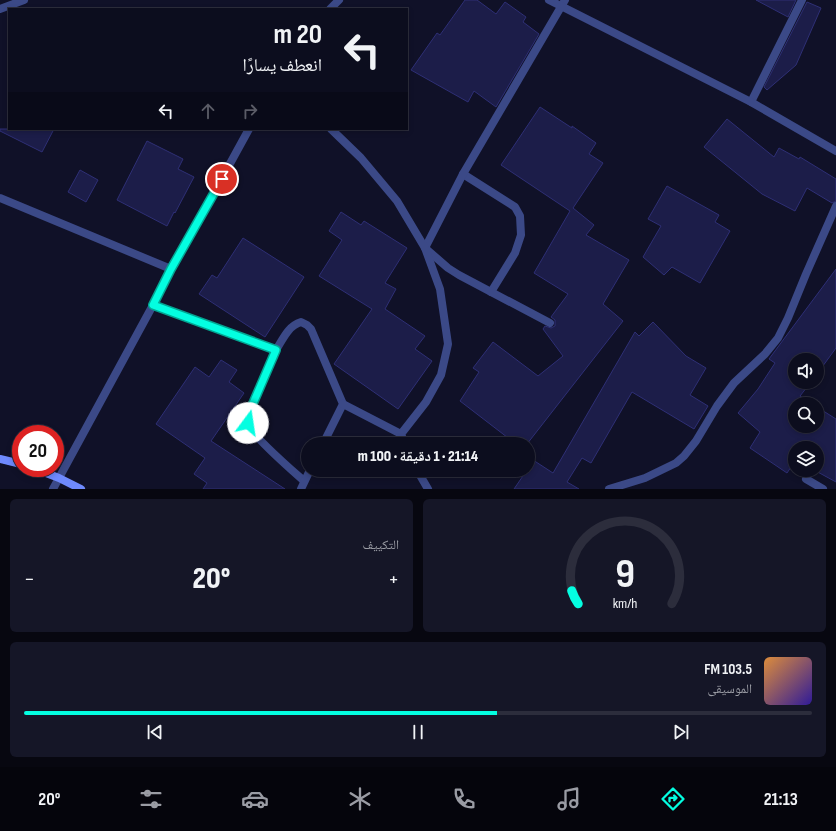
<!DOCTYPE html>
<html lang="ar">
<head>
<meta charset="utf-8">
<style>
  :root { --surface:#0c0d1e; --page:#151627; --text:#f1f3f6; --muted:#9a9ca4; --line:#2c2d3c; --accent:#04fee1 }
  body { margin:0; font-family:"Sofia Sans Condensed","Noto Naskh Arabic",sans-serif; background:var(--page); color:var(--text); direction:rtl; height:100vh; display:flex; flex-direction:column; font-size:15px; white-space:nowrap }
  * { box-sizing:border-box; margin:0 }
  p { font-size:13px; color:var(--muted) }
  .icon { flex:none; width:22px; height:22px; fill:none; stroke:currentColor; stroke-width:2; stroke-linecap:round; stroke-linejoin:round }
  .map { position:relative; height:489px; overflow:hidden; direction:ltr }
  .drawer { display:flex; flex-direction:column; gap:10px; padding:10px; background:#070710; flex:1 }
  .drawer>* { flex:none }
  .banner { position:absolute; left:8px; top:8px; width:400px; height:122px; border-radius:0px; box-shadow:0 2px 6px #0003,0 0 0 1px var(--line); direction:rtl; background:#0c0d1e; color:var(--text); overflow:hidden }
  .buttons { position:absolute; left:788px; top:353px; display:grid; gap:8px }
  .buttons a { display:grid; place-items:center; width:36px; height:36px; border-radius:50%; background:var(--surface); box-shadow:0 2px 6px #0003,0 0 0 1px var(--line); font-size:20px }
  .speed { position:absolute; left:12px; top:425px; display:flex; gap:8px; font-size:20px; font-weight:700; text-align:center }
  .speed>* { display:grid; place-content:center; width:52px; height:52px; border-radius:50%; background:var(--surface); box-shadow:0 2px 6px #0003,0 0 0 1px var(--line); line-height:1 }
  .speed .limit { border:6px solid #d22; background:#fff; color:#111 }
  .pin { position:absolute; display:grid; place-items:center; width:34px; height:34px; color:#fff; margin:-17px; border:2px solid #fff; border-radius:50%; box-shadow:0 1px 4px #0007 }
  .me { position:absolute; width:44px; margin:-22px; rotate:14deg; stroke-linejoin:round; filter:drop-shadow(0 0 3px #0008) }
  .turn { display:flex; align-items:center; gap:14px; height:84px; padding:0 20px; font-size:18px }
  .turn .icon { width:52px; height:52px; stroke-width:2.5 }
  .turn b { display:block; font-size:28px; line-height:34px }
  .lanes { display:flex; align-items:center; height:38px; padding:0 20px; background:#0003; justify-content:center; gap:20px; direction:ltr }
  .lanes .off { opacity:.35 }
  .big { font-size:30px; font-weight:800; line-height:1.1 }
  .drawer .card { flex:1; display:flex; flex-direction:column; justify-content:center; gap:6px; min-width:0; padding:0 14px; border-radius:6px; background:var(--page) }
  .drawer .dial { align-items:center; gap:0 }
  .dial svg { height:104px; overflow:visible; fill:none; stroke:var(--line); stroke-width:7; stroke-linecap:round; text-anchor:middle }
  .dial text { fill:var(--text); stroke:none }
  .song { display:flex; align-items:center; gap:12px }
  .cover { width:48px; height:48px; border-radius:6px; background:linear-gradient(135deg,hsl(30 70% 55%),hsl(250 70% 35%)) }
  .played { height:4px; border-radius:2px; background:linear-gradient(90deg,var(--accent) 60%,var(--line) 60%) }
  .keys { display:flex; justify-content:space-around; direction:ltr }
  .heat { display:flex; justify-content:space-between; align-items:center; font-size:22px; direction:ltr }
  .drawer .tiles { flex:1; display:grid; gap:10px; grid-template-columns:1fr 1fr }
  .card:last-child { grid-column:span 2 }
  .trip { position:absolute; left:301px; top:437px; width:234px; height:40px; border-radius:20px; background:var(--surface); box-shadow:0 2px 6px #0003,0 0 0 1px var(--line); font-weight:800; line-height:40px; text-align:center; direction:rtl }
  .tab-bar { display:flex; height:64px; justify-content:space-around; align-items:center; background:#05050c; color:var(--muted) }
  .tab-bar .icon { width:28px; height:28px }
  .tab-bar .current { color:var(--accent) }
  .tab-bar b { font-size:18px; color:var(--text) }
  .map>svg:first-child { display:block }
</style>
</head>
<body>
<div class="map">
<svg width="836" height="489" viewBox="0 0 836 489">
  <rect width="100%" height="100%" fill="#101128"/>
  <g fill="#1c1d49" stroke="#2e2f75">
    <polygon points="465,0 477,0 496,14 505,2 526,17 523,22 539,34 496,107 474,91 468,102 411,70 437,33 440,35"/>
    <polygon points="756,0 796,0 788,17"/>
    <polygon points="807,2 821,8 796,65 767,90 764,87"/>
    <polygon points="540,107 572,128 572,126 596,143 589,154 603,163 573,208 594,225 586,235 629,260 603,304 623,321 527,444 516,444 460,401 479,372 473,368 493,342 538,376 563,356 543,329 545,326 551,328 555,326 555,320 551,317 568,294 534,273 570,211 501,165"/>
    <polygon points="727,119 774,157 779,148 799,159 800,157 836,179 836,201 832,203 807,188 795,211 762,194 704,147"/>
    <polygon points="0,129 54,129 42,152 0,131"/>
    <polygon points="147,141 183,159 178,169 194,177 175,213 174,212 167,226 117,200"/>
    <polygon points="80,170 98,180 86,202 68,192"/>
    <polygon points="667,186 719,215 715,222 730,231 700,283 672,267 664,275 643,257 661,226 648,219"/>
    <polygon points="341,212 361,225 364,221 407,248 385,283 396,289 385,309 425,336 415,349 432,361 398,409 334,364 372,309 319,276 342,240 329,231"/>
    <polygon points="243,238 304,277 265,337 199,294 212,275 217,278"/>
    <polygon points="836,269 836,348 817,374 817,360 795,360 795,382 811,382 800,396 812,404 795,404 795,426 817,426 817,407 836,419 836,482 814,470 817,470 817,448 795,448 795,461 787,473 750,448 760,432 738,413 758,389 775,363 769,359"/>
    <polygon points="653,322 686,356 706,368 690,395 708,406 694,429 632,392 591,463 582,458 567,482 579,489 514,489 527,470 528,470 528,468 533,460 553,473 635,332 639,336"/>
    <polygon points="221,360 237,370 229,382 244,393 211,441 285,489 203,489 207,483 194,474 205,458 156,424 195,367 209,377"/>
  </g>
  <g fill="none" stroke-linecap="round" stroke-linejoin="round">
    <g stroke="#3b4987" stroke-width="8">
      <polyline points="751,102 802,0"/>
      <polyline points="463,174 515,207 520,216 521,235 515,253 491,292"/>
      <path d="M 153,305 L 276,350 C 283,339 288,326 301,322 L 307,325 L 311,329 L 343,404 L 323,444"/>
      <polyline points="550,323 459,275 448,268 425,248 463,174 565,0"/>
      <path d="M 276,350 L 248,415 C 248,417 247,421 248,424 C 251,435 294,472 304,481"/>
      <polyline points="301,489 310,470"/>
    </g>
    <g stroke="#3b4987" stroke-width="8">
      <polyline points="549,0 751,102 836,151"/>
      <polyline points="0,9 24,0"/>
      <polyline points="330,9 339,0"/>
      <polyline points="331,129 361,158 397,201 425,248 440,289 448,344 441,375 426,402 401,434 405,444"/>
      <polyline points="0,198 171,269"/>
      <polyline points="343,404 401,434"/>
      <polyline points="417,470 428,489"/>
      <polyline points="806,479 823,489"/>
      <polyline points="53,489 153,305 171,269 215,191 249,129"/>
      <polyline points="609,489 645,478 676,463 684,456 696,441 717,406 734,383 765,354 778,338 788,318 806,274 836,206"/>
    </g>
    <g stroke="#6f8afe" stroke-width="8">
      <polyline points="0,459 21,464"/>
      <polyline points="33,468 59,478 81,489"/>
    </g>
  </g>
  <g fill="none" stroke-linecap="round" stroke-linejoin="round">
    <g stroke="#03a592" stroke-width="10">
      <polyline id="route" points="222,179 171,269 153,305 276,350 248,415 248,423"/>
    </g>
    <use href="#route" stroke="#04fee1" stroke-width="7"/>
  </g>
</svg>
<div class="buttons">
<a><svg class="icon" aria-label="sound" viewBox="0 0 24 24"><path d="M4 9h4l5-4v14l-5-4H4zM17 9q2 3 0 6"/></svg></a>
<a><svg class="icon" aria-label="search" viewBox="0 0 24 24"><circle cx="10" cy="10" r="6"/><path d="M15 15l6 6"/></svg></a>
<a><svg class="icon" aria-label="layers" viewBox="0 0 24 24"><path d="M12 4l9 5-9 5-9-5zM3 14l9 5 9-5"/></svg></a>
</div>
<div class="speed"><div class="limit">20</div></div>
<div class="pin" style="left:222px;top:179px;background:#d93025"><svg class="icon" aria-label="arrive" viewBox="0 0 24 24"><path d="M6 21V4h12l-3 4 3 4H6"/></svg></div>
<svg class="me" style="left:248px;top:423px" viewBox="-20 -20 40 40"><circle r="19" fill="#fff"/><path d="M0-13L10 11 0 6-10 11z" fill="#04fee1"/></svg>
<div class="trip">21:14 · 1 دقيقة · 100 m</div>
<div class="banner">
<div class="turn"><svg class="icon" aria-label="left" viewBox="0 0 24 24"><path d="M17 20v-9H6M10 6l-5 5 5 5"/></svg><div><b>20 m</b>انعطف يسارًا</div></div>
<div class="lanes"><svg class="icon" aria-label="left" viewBox="0 0 24 24"><path d="M17 20v-9H6M10 6l-5 5 5 5"/></svg><svg class="icon off" aria-label="ahead" viewBox="0 0 24 24"><path d="M12 20V5M6 11l6-6 6 6"/></svg><svg class="icon off" aria-label="right" viewBox="0 0 24 24"><path d="M7 20v-9h11M14 6l5 5-5 5"/></svg></div>
</div>
</div>
<section class="drawer">
<div class="tiles">
<div class="card dial"><svg viewBox="0 0 100 80">
<path d="M14 69A42 42 0 1 1 86 69"/>
<path d="M14 69A42 42 0 0 1 9 59" stroke="#04fee1"/>
<text x="50" y="56" font-size="32" font-weight="700">9</text>
<text x="50" y="72" font-size="11">km/h</text>
</svg></div>
<div class="card"><p>التكييف</p>
<div class="heat"><a>−</a><b class="big">20°</b><a>+</a></div>
</div>
<div class="card">
<div class="song"><i class="cover"></i><div><b>103.5 FM</b><p>الموسيقى</p></div></div>
<div class="played"></div>
<div class="keys"><svg class="icon" aria-label="previous" viewBox="0 0 24 24"><path d="M18 5L8 12l10 7zM5 5v14"/></svg><svg class="icon" aria-label="pause" viewBox="0 0 24 24"><path d="M8 5v14M16 5v14"/></svg><svg class="icon" aria-label="next" viewBox="0 0 24 24"><path d="M6 5l10 7-10 7zM19 5v14"/></svg></div>
</div>
</div>
</section>
<nav class="tab-bar">
<b>21:13</b>
<svg class="icon current" aria-label="directions" viewBox="0 0 24 24"><path d="M12 3l9 9-9 9-9-9zM9 14v-3h6M13 9l2 2-2 2"/></svg>
<svg class="icon" aria-label="music" viewBox="0 0 24 24"><path d="M9 18V5l10-2v13"/><circle cx="6" cy="18" r="3"/><circle cx="16" cy="16" r="3"/></svg>
<svg class="icon" aria-label="phone" viewBox="0 0 24 24"><path d="M5 4h4l2 5-3 2q2 4 5 5l2-3 5 2v4C11 20 4 13 5 4z"/></svg>
<svg class="icon" aria-label="climate" viewBox="0 0 24 24"><path d="M12 3v18M4 7l16 10M4 17L20 7"/></svg>
<svg class="icon" aria-label="car" viewBox="0 0 24 24"><path d="M5 17H2v-5l4-1 3-4h7l3 4 3 1v5h-3M9 17h6M6 11h13"/><circle cx="7" cy="17" r="2"/><circle cx="17" cy="17" r="2"/></svg>
<svg class="icon" aria-label="filters" viewBox="0 0 24 24"><path d="M4 7h16M4 17h16"/><circle cx="9" cy="7" r="2"/><circle cx="15" cy="17" r="2"/></svg>
<b>20°</b>
</nav>
</body>
</html>
